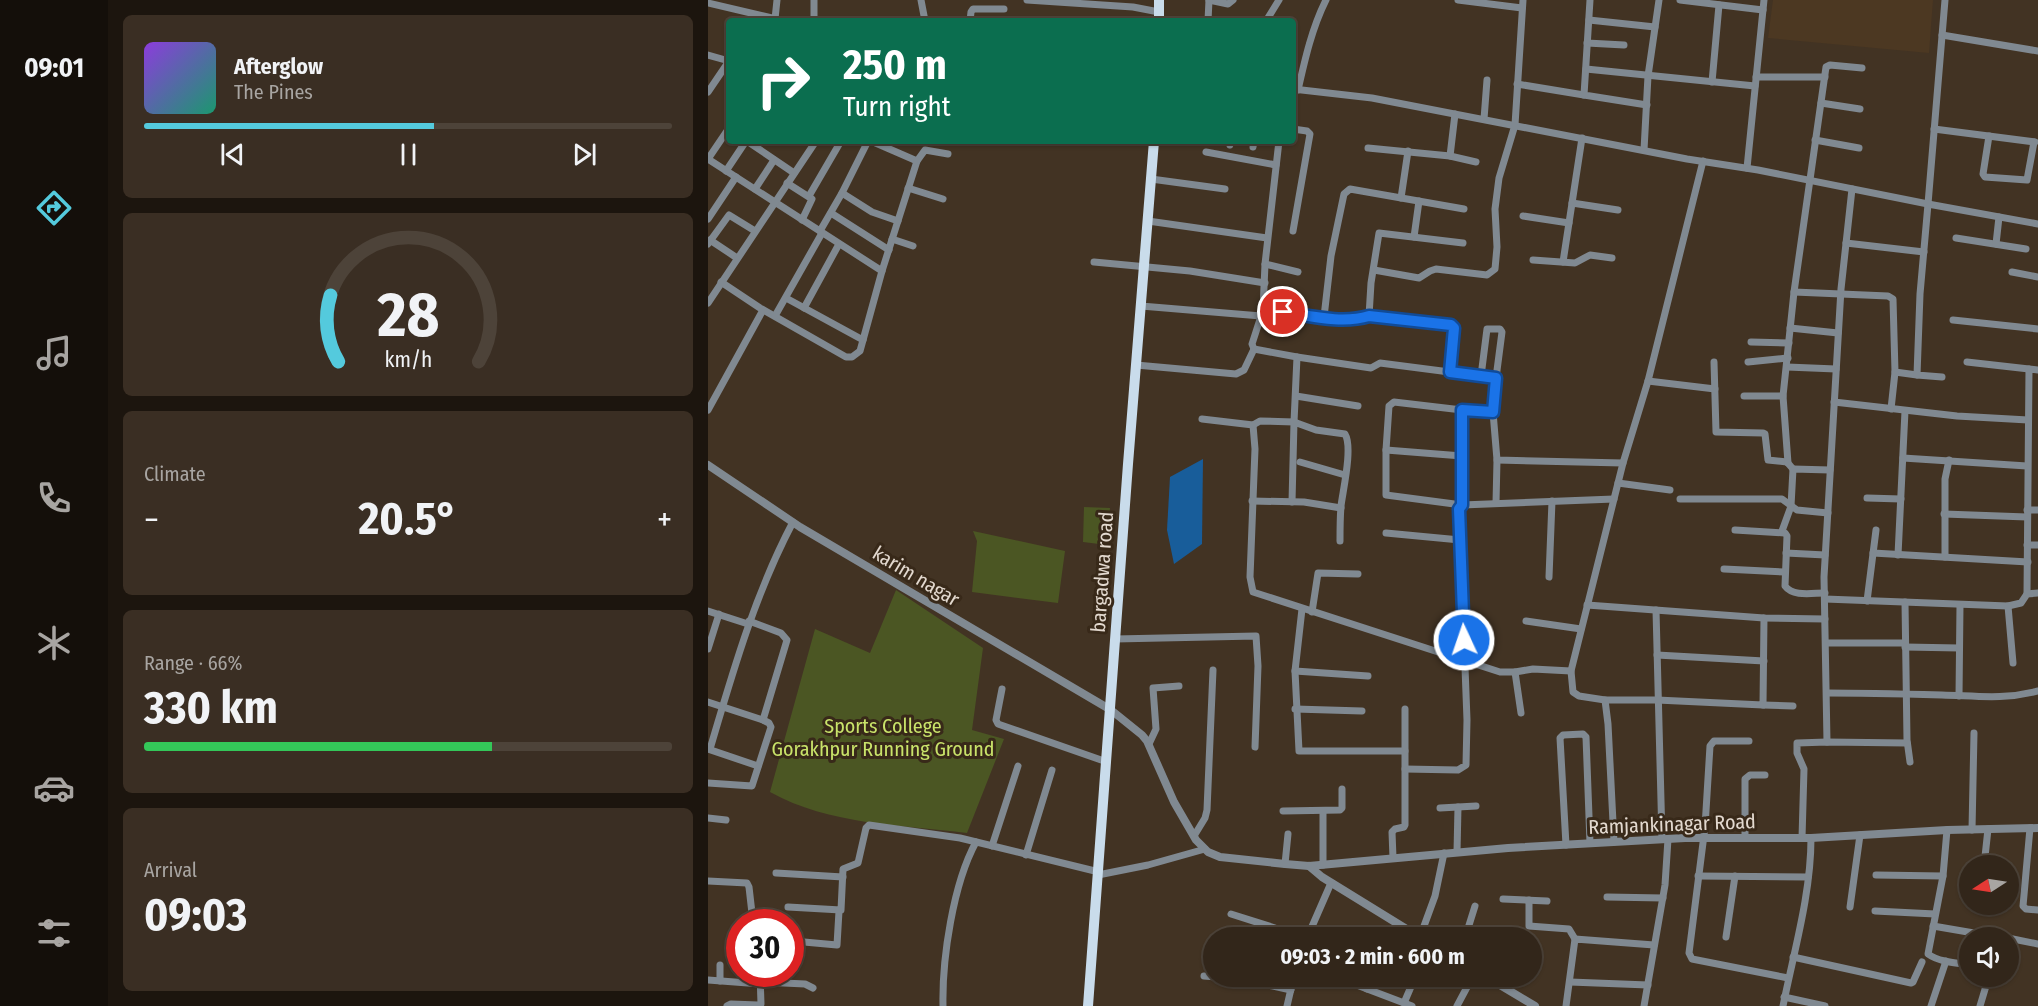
<!DOCTYPE html>
<html lang="en">
<head>
<meta charset="utf-8">
<style>
  :root { --surface:#32261a; --page:#3a2e23; --text:#f1f3f6; --muted:#a8a5a2; --line:#4d4339; --accent:#54cadd }
  body { margin:0; font-family:"Fira Sans Condensed",sans-serif; background:var(--page); color:var(--text); height:100vh; display:flex; flex-direction:column; font-size:22px; white-space:nowrap }
  * { box-sizing:border-box; margin:0 }
  p { font-size:20px; color:var(--muted) }
  .icon { flex:none; width:33px; height:33px; fill:none; stroke:currentColor; stroke-width:2; stroke-linecap:round; stroke-linejoin:round }
  .map { position:relative; flex:1; overflow:hidden }
  .details { display:flex; flex-direction:column; gap:15px; padding:15px; background:#1c150e; width:600px }
  .details>* { flex:none }
  .banner { position:absolute; left:18px; top:18px; width:570px; height:126px; border-radius:6px; box-shadow:0 2px 4px #0004,0 0 0 2px var(--line); background:#0b6e4f; color:#fff; overflow:hidden }
  .needle { width:39px; rotate:258deg }
  .fabs { position:absolute; left:1251px; top:855px; display:grid; gap:12px }
  .fabs a { display:grid; place-items:center; width:60px; height:60px; border-radius:50%; background:var(--surface); box-shadow:0 2px 4px #0004,0 0 0 2px var(--line); font-size:30px }
  .speed { position:absolute; left:18px; top:909px; display:flex; gap:12px; font-size:30px; font-weight:700; text-align:center }
  .speed>* { display:grid; place-content:center; width:78px; height:78px; border-radius:50%; background:var(--surface); box-shadow:0 2px 4px #0004,0 0 0 2px var(--line); line-height:1 }
  .speed .limit { border:9px solid #d22; background:#fff; color:#111 }
  .pin { position:absolute; display:grid; place-items:center; width:51px; height:51px; color:#fff; margin:-26px; border:3px solid #fff; border-radius:50%; box-shadow:0 2px 6px #0007 }
  .me { position:absolute; width:66px; margin:-33px; rotate:357deg; stroke-linejoin:round; filter:drop-shadow(0 0 4px #0008) }
  .turn { display:flex; align-items:center; gap:21px; height:126px; padding:0 18px; font-size:27px }
  .turn .icon { width:78px; height:78px; stroke-width:2.5 }
  .turn b { display:block; font-size:42px; line-height:51px }
  .big { font-size:45px; font-weight:700; line-height:1.1 }
  .details .card { flex:1; display:flex; flex-direction:column; justify-content:center; gap:9px; min-width:0; padding:0 21px; border-radius:9px; background:var(--page) }
  .details .dial { align-items:center; gap:0 }
  .dial svg { height:156px; overflow:visible; fill:none; stroke:var(--line); stroke-width:7; stroke-linecap:round; text-anchor:middle }
  .dial text { fill:var(--text); stroke:none }
  .song { display:flex; align-items:center; gap:18px }
  .cover { width:72px; height:72px; border-radius:9px; background:linear-gradient(135deg,hsl(270 70% 55%),hsl(160 70% 35%)) }
  .played { height:6px; border-radius:3px; background:linear-gradient(90deg,var(--accent) 55%,var(--line) 55%) }
  .keys { display:flex; justify-content:space-around; direction:ltr }
  .heat { display:flex; justify-content:space-between; align-items:center; font-size:33px; direction:ltr }
  .charge { height:9px; border-radius:4px; background:linear-gradient(90deg,#34c759 66%,var(--line) 0) }
  .trip { position:absolute; left:495px; top:927px; width:339px; height:60px; border-radius:30px; background:var(--surface); box-shadow:0 2px 4px #0004,0 0 0 2px var(--line); font-weight:700; line-height:60px; text-align:center }
  main { display:flex; flex:1; min-height:0 }
  .tabs { display:flex; flex-direction:column; width:108px; justify-content:space-around; align-items:center; background:#140f0a; color:var(--muted) }
  .tabs .icon { width:42px; height:42px }
  .tabs .on { color:var(--accent) }
  .tabs b { font-size:27px; color:var(--text) }
  .map>svg:first-child { display:block }
</style>
</head>
<body>
<main>
<nav class="tabs">
<b>09:01</b>
<svg class="icon on" aria-label="directions" viewBox="0 0 24 24"><path d="M12 3l9 9-9 9-9-9zM9 14v-3h6M13 9l2 2-2 2"/></svg>
<svg class="icon" aria-label="music" viewBox="0 0 24 24"><path d="M9 18V5l10-2v13"/><circle cx="6" cy="18" r="3"/><circle cx="16" cy="16" r="3"/></svg>
<svg class="icon" aria-label="phone" viewBox="0 0 24 24"><path d="M5 4h4l2 5-3 2q2 4 5 5l2-3 5 2v4C11 20 4 13 5 4z"/></svg>
<svg class="icon" aria-label="climate" viewBox="0 0 24 24"><path d="M12 3v18M4 7l16 10M4 17L20 7"/></svg>
<svg class="icon" aria-label="car" viewBox="0 0 24 24"><path d="M5 17H2v-5l4-1 3-4h7l3 4 3 1v5h-3M9 17h6M6 11h13"/><circle cx="7" cy="17" r="2"/><circle cx="17" cy="17" r="2"/></svg>
<svg class="icon" aria-label="filters" viewBox="0 0 24 24"><path d="M4 7h16M4 17h16"/><circle cx="9" cy="7" r="2"/><circle cx="15" cy="17" r="2"/></svg>
</nav>
<section class="details">
<div class="card">
<div class="song"><i class="cover"></i><div><b>Afterglow</b><p>The Pines</p></div></div>
<div class="played"></div>
<div class="keys"><svg class="icon" aria-label="previous" viewBox="0 0 24 24"><path d="M18 5L8 12l10 7zM5 5v14"/></svg><svg class="icon" aria-label="pause" viewBox="0 0 24 24"><path d="M8 5v14M16 5v14"/></svg><svg class="icon" aria-label="next" viewBox="0 0 24 24"><path d="M6 5l10 7-10 7zM19 5v14"/></svg></div>
</div>
<div class="card dial"><svg viewBox="0 0 100 80">
<path d="M14 69A42 42 0 1 1 86 69"/>
<path d="M14 69A42 42 0 0 1 10 35" stroke="#54cadd"/>
<text x="50" y="56" font-size="32" font-weight="700">28</text>
<text x="50" y="72" font-size="11">km/h</text>
</svg></div>
<div class="card"><p>Climate</p>
<div class="heat"><a>−</a><b class="big">20.5°</b><a>+</a></div>
</div>
<div class="card"><p>Range · 66%</p><b class="big">330 km</b><div class="charge"></div></div>
<div class="card"><p>Arrival</p><b class="big">09:03</b></div>
</section>
<div class="map">
<svg width="1330" height="1006" viewBox="0 0 1330 1006">
  <rect width="100%" height="100%" fill="#423323"/>
  <polygon fill="#4c3822" points="1065,0 1225,0 1221,53 1060,38"/>
  <g fill="#4b5623">
    <polygon points="376,507 402,508 399,545 375,542"/>
    <polygon points="265,531 357,551 350,603 264,592 269,541"/>
    <path d="M 188,590 L 275,648 L 264,730 L 296,739 L 259,833 C 194,825 121,825 62,792 L 107,629 L 162,653 Z"/>
  </g>
  <polygon fill="#185d9a" points="495,459 494,544 466,564 459,530 462,477"/>
  <g fill="none" stroke-linecap="round" stroke-linejoin="round">
    <g stroke="#808991" stroke-width="7">
      <polyline points="106,0 106,21"/>
      <polyline points="213,0 217,21"/>
      <polyline points="319,0 425,7 451,12"/>
      <polyline points="501,0 520,4 525,0"/>
      <polyline points="750,0 814,8"/>
      <polyline points="882,0 876,95 939,105"/>
      <polyline points="972,0 1055,10"/>
      <polyline points="0,3 77,21"/>
      <polyline points="67,19 69,0"/>
      <polyline points="881,20 947,27"/>
      <polyline points="262,21 263,12 265,9 296,9"/>
      <polyline points="500,21 501,0"/>
      <polyline points="558,21 571,0"/>
      <polyline points="1234,35 1330,51"/>
      <polyline points="879,43 916,45"/>
      <polyline points="0,55 21,61"/>
      <polyline points="878,69 1047,86"/>
      <polyline points="1048,77 1117,77"/>
      <polyline points="1004,82 1011,5"/>
      <polyline points="809,84 876,95"/>
      <polyline points="585,89 664,98 979,159 1050,170 1220,204 1237,0"/>
      <path d="M 590,90 C 597,59 604,28 618,0"/>
      <polyline points="0,92 21,61"/>
      <polyline points="1113,103 1152,109"/>
      <polyline points="776,119 779,80"/>
      <polyline points="21,128 0,159 174,271"/>
      <polyline points="585,129 599,131 602,134 585,231"/>
      <polyline points="1226,129 1327,142"/>
      <polyline points="1281,136 1275,174 1277,177 1319,180 1326,142"/>
      <polyline points="1107,140 1151,148"/>
      <polyline points="39,141 86,173"/>
      <polyline points="163,141 209,161 217,150 240,154"/>
      <polyline points="522,145 523,141"/>
      <polyline points="545,147 546,141"/>
      <polyline points="660,148 742,156 768,162"/>
      <polyline points="936,150 940,76 951,0"/>
      <polyline points="498,152 568,165"/>
      <polyline points="742,156 747,114"/>
      <polyline points="995,161 940,381 915,463 863,671 865,692 871,696 897,700 949,700 1055,705 1056,618"/>
      <polyline points="1039,168 1056,0"/>
      <polyline points="18,171 38,141"/>
      <polyline points="443,179 517,189"/>
      <polyline points="79,183 104,199 94,220"/>
      <polyline points="200,188 235,199"/>
      <polyline points="47,189 66,160"/>
      <polyline points="134,193 164,212 190,221"/>
      <polyline points="101,196 133,141"/>
      <polyline points="693,198 700,151"/>
      <polyline points="864,203 910,210"/>
      <polyline points="123,213 181,250"/>
      <polyline points="815,216 861,223"/>
      <polyline points="0,219 28,177"/>
      <polyline points="440,221 559,238"/>
      <polyline points="112,231 134,193 160,141"/>
      <polyline points="706,237 711,201"/>
      <polyline points="1248,238 1318,249"/>
      <polyline points="184,239 205,246"/>
      <polyline points="2,240 29,258"/>
      <polyline points="1138,243 1216,252"/>
      <polyline points="0,244 21,215 47,231"/>
      <polyline points="1288,244 1291,217"/>
      <polyline points="825,260 867,263 882,255 904,258"/>
      <polyline points="386,262 482,271 557,283"/>
      <polyline points="855,262 874,138"/>
      <polyline points="557,264 590,272"/>
      <polyline points="666,270 711,278 722,271 728,269 779,275 787,269 789,247 787,209 791,178 807,125 815,0"/>
      <polyline points="1304,272 1330,277"/>
      <polyline points="13,282 52,308 138,357 144,357 152,351 174,271 209,161"/>
      <polyline points="1086,292 1180,296 1185,299 1187,372 1209,375"/>
      <polyline points="78,298 155,340"/>
      <polyline points="0,303 108,141"/>
      <polyline points="433,306 553,316"/>
      <polyline points="96,308 131,244"/>
      <path d="M 555,310 C 586,313 633,325 661,316 L 743,325 L 746,329 L 742,372"/>
      <polyline points="67,316 114,233"/>
      <polyline points="661,316 663,283 671,233 755,243"/>
      <polyline points="616,317 623,256 636,194 642,189 756,209"/>
      <polyline points="1245,320 1330,329"/>
      <polyline points="1082,328 1130,333"/>
      <polyline points="1043,342 1081,343"/>
      <polyline points="589,357 663,368 672,363 788,378 785,412 789,460 915,463"/>
      <polyline points="1006,362 1008,432 1055,433 1057,434 1060,460 1079,462 1085,469"/>
      <polyline points="1040,362 1080,358"/>
      <polyline points="1259,362 1321,369"/>
      <polyline points="428,365 528,374 536,370 546,349"/>
      <polyline points="1079,367 1128,369"/>
      <polyline points="773,376 779,329 792,329 794,332 788,378"/>
      <polyline points="1234,377 1209,375 1212,294 1220,204 1330,224"/>
      <polyline points="940,381 1007,389"/>
      <polyline points="588,396 650,406"/>
      <polyline points="1036,396 1075,396"/>
      <polygon points="686,402 754,410 754,505 678,495 678,450 681,406"/>
      <polyline points="1126,402 1249,416 1320,420"/>
      <polyline points="1183,409 1187,372"/>
      <polyline points="0,410 55,310"/>
      <polyline points="754,410 785,412"/>
      <polyline points="494,419 545,425 547,449 542,577 545,592 792,672 807,672 813,713"/>
      <polyline points="545,425 552,421 586,422 589,357 546,349 544,344 555,310 557,264 571,141"/>
      <polyline points="678,450 754,456"/>
      <polyline points="1195,458 1319,466"/>
      <polyline points="592,462 637,475"/>
      <polyline points="1080,463 1075,396 1086,292 1118,67 1122,65 1154,68"/>
      <polyline points="910,483 962,490"/>
      <polyline points="1159,498 1193,499"/>
      <polyline points="972,499 1074,499 1089,510 1120,513"/>
      <polyline points="544,501 596,502 633,508"/>
      <path d="M 584,502 L 586,422 L 608,430 L 637,434 C 645,447 635,490 633,506 C 632,518 632,529 632,541"/>
      <polyline points="788,503 789,460"/>
      <polyline points="1083,506 1085,469 1122,470"/>
      <polyline points="1319,510 1330,510"/>
      <polyline points="1236,514 1319,517"/>
      <path d="M 1027,530 L 1077,533 L 1079,536 L 1077,586 C 1085,597 1104,593 1117,593"/>
      <polyline points="1074,531 1082,509"/>
      <polyline points="678,533 752,540"/>
      <polyline points="1319,545 1330,545"/>
      <polyline points="1078,553 1117,555"/>
      <polyline points="1165,553 1320,562"/>
      <polyline points="1190,555 1197,411"/>
      <polyline points="1237,557 1237,479 1241,460"/>
      <polyline points="1016,569 1077,572"/>
      <polyline points="841,577 844,501"/>
      <polyline points="1319,594 1321,369 1330,370"/>
      <polyline points="1117,599 1300,606 1313,603 1319,594 1330,593"/>
      <polyline points="1159,601 1168,530"/>
      <polyline points="1197,602 1199,740 1202,762"/>
      <polyline points="879,605 1056,618 1117,619"/>
      <polyline points="1300,606 1305,663"/>
      <polyline points="594,609 587,671 591,751 697,751"/>
      <polyline points="948,610 954,839"/>
      <polyline points="0,611 40,624"/>
      <polyline points="604,612 610,573 650,574"/>
      <polyline points="41,621 73,633 79,640 55,720"/>
      <polyline points="818,621 873,629"/>
      <polyline points="407,639 548,636 550,666 547,747"/>
      <polyline points="1118,643 1197,643"/>
      <polyline points="1197,647 1251,648"/>
      <polyline points="0,649 11,614"/>
      <polyline points="949,655 1056,661"/>
      <polyline points="587,671 660,676"/>
      <polyline points="807,672 825,669 863,671"/>
      <polyline points="294,689 288,720 290,724 399,762"/>
      <path d="M 1119,693 C 1157,693 1196,694 1234,695 C 1270,696 1295,700 1330,691"/>
      <polyline points="1251,696 1252,605"/>
      <polyline points="897,700 900,724 906,842"/>
      <polyline points="0,702 55,720 61,723 63,727 44,786 0,783"/>
      <polyline points="1055,705 1085,706"/>
      <polyline points="587,709 654,711"/>
      <polyline points="1041,741 1006,741 1002,746 997,827 981,953 984,959 1080,978"/>
      <polyline points="1119,742 1116,577 1133,289 1144,189"/>
      <polyline points="441,744 448,729 445,688 471,686"/>
      <polyline points="0,749 50,766"/>
      <path d="M 2,749 C 25,671 47,594 85,522"/>
      <polyline points="697,769 750,770 758,765 759,720 751,509 754,505 906,499"/>
      <polyline points="732,808 768,806"/>
      <polyline points="575,811 632,810 634,808 634,789"/>
      <polyline points="0,818 18,820"/>
      <polyline points="1322,828 1315,906 1318,909 1330,910"/>
      <path d="M 1239,830 L 1235,876 L 1220,954 C 1231,962 1248,963 1262,965"/>
      <polyline points="1264,830 1266,733"/>
      <polyline points="486,836 497,818 499,810 505,670"/>
      <polyline points="1037,838 1037,779 1042,775 1057,775"/>
      <polyline points="1094,838 1096,769 1089,753 1089,743 1119,742 1199,743"/>
      <polyline points="858,845 852,738 855,735 875,734 878,737 882,843"/>
      <polyline points="284,846 310,766"/>
      <polyline points="749,852 750,807"/>
      <polyline points="318,855 344,770"/>
      <polyline points="685,858 684,832 687,829 696,827 697,825 697,709"/>
      <polyline points="577,864 580,834"/>
      <polyline points="615,865 615,811"/>
      <polyline points="1276,866 1280,829"/>
      <polyline points="68,873 135,877"/>
      <polyline points="390,875 440,865 497,849"/>
      <polyline points="1168,875 1235,876"/>
      <polyline points="990,876 1100,877"/>
      <polyline points="0,881 39,883 41,887 45,922"/>
      <polyline points="899,897 955,898"/>
      <polyline points="795,899 839,901"/>
      <polyline points="821,900 821,926 861,929 867,939"/>
      <polyline points="80,907 133,910 135,869 150,863 158,828 161,825 252,838 391,872"/>
      <polyline points="1142,907 1152,835"/>
      <polyline points="1167,911 1227,914"/>
      <polyline points="523,914 567,928 570,932 569,938"/>
      <polyline points="1225,926 1295,938"/>
      <polyline points="712,937 727,896 736,853"/>
      <polyline points="1018,937 1027,876"/>
      <polyline points="599,938 623,883"/>
      <polyline points="757,938 767,906"/>
      <polyline points="1300,938 1330,944"/>
      <polyline points="96,942 129,945 131,911"/>
      <polyline points="1085,957 1203,983 1205,982 1214,962"/>
      <polyline points="1300,972 1302,973"/>
      <polyline points="496,976 532,979 583,990"/>
      <polyline points="625,976 704,1006"/>
      <polyline points="0,980 53,984"/>
      <polyline points="12,981 12,965"/>
      <polyline points="53,982 97,984 105,988"/>
      <polyline points="862,982 940,985"/>
      <polyline points="659,989 664,976"/>
      <polyline points="1076,997 1117,1006"/>
      <polyline points="696,1003 705,982"/>
      <polyline points="19,1006 23,1004 50,1005 53,1004 52,974"/>
      <path d="M 235,1006 C 234,959 245,884 268,842"/>
      <polyline points="579,1006 586,976"/>
      <polyline points="749,1006 765,976"/>
      <polyline points="858,1006 867,939 946,945"/>
      <polyline points="936,1006 957,885 960,839"/>
      <path d="M 1075,1006 C 1086,951 1103,894 1103,838"/>
      <polyline points="1223,1006 1238,961"/>
      <polyline points="1272,1006 1281,976"/>
    </g>
    <g stroke="#808991" stroke-width="8">
      <polyline points="0,465 92,527 403,710 434,735 439,741 466,802 488,840 500,852 512,857 577,864 601,866 800,848 977,838 1103,838 1239,830 1330,828"/>
      <polyline points="601,866 614,877 713,938"/>
      <polyline points="777,976 827,1006"/>
    </g>
    <g stroke="#c9dceb" stroke-width="10">
      <polyline points="451,0 451,21"/>
      <polyline points="380,1006 420,464 446,141"/>
    </g>
  </g>
  <g fill="none" stroke-linecap="round" stroke-linejoin="round">
    <g stroke="#114b97" stroke-width="15">
      <path id="route" d="M 575,312 C 603,316 634,324 661,316 L 743,325 L 746,328 L 742,372 L 788,378 L 785,412 L 754,410 L 754,505 L 751,509 L 756,640"/>
    </g>
    <use href="#route" stroke="#1a73e8" stroke-width="10"/>
  </g>
  <g text-anchor="middle" stroke-width="6" stroke-linejoin="round" paint-order="stroke">
    <g font-size="20" fill="#e3d9cf" stroke="#382919">
      <text transform="translate(394 572) rotate(-86)" y="7">bargadwa road</text>
      <text transform="translate(208 576) rotate(31)" y="7">karim nagar</text>
      <text transform="translate(964 824) rotate(-2)" y="7">Ramjankinagar Road</text>
    </g>
    <g font-size="20" fill="#c9e36a" stroke="#382919">
      <text x="175" y="733">Sports College<tspan x="175" dy="23">Gorakhpur Running Ground</tspan></text>
    </g>
  </g>
</svg>
<div class="fabs">
<a><svg class="needle" viewBox="-14 -14 28 28"><path d="M0-13l5 13h-10z" fill="#e53935"/><path d="M0 13l5-13h-10z" fill="#a8a5a2"/></svg></a>
<a><svg class="icon" aria-label="sound" viewBox="0 0 24 24"><path d="M4 9h4l5-4v14l-5-4H4zM17 9q2 3 0 6"/></svg></a>
</div>
<div class="speed"><div class="limit">30</div></div>
<div class="pin" style="left:575px;top:312px;background:#d93025"><svg class="icon" aria-label="arrive" viewBox="0 0 24 24"><path d="M6 21V4h12l-3 4 3 4H6"/></svg></div>
<svg class="me" style="left:756px;top:640px" viewBox="-20 -20 40 40"><circle r="17" fill="#1a73e8" stroke="#fff" stroke-width="3"/><path d="M0-11L8 9 0 5-8 9z" fill="#fff"/></svg>
<div class="trip">09:03 · 2 min · 600 m</div>
<div class="banner">
<div class="turn"><svg class="icon" aria-label="right" viewBox="0 0 24 24"><path d="M7 20v-9h11M14 6l5 5-5 5"/></svg><div><b>250 m</b>Turn right</div></div>
</div>
</div>
</main>
</body>
</html>
